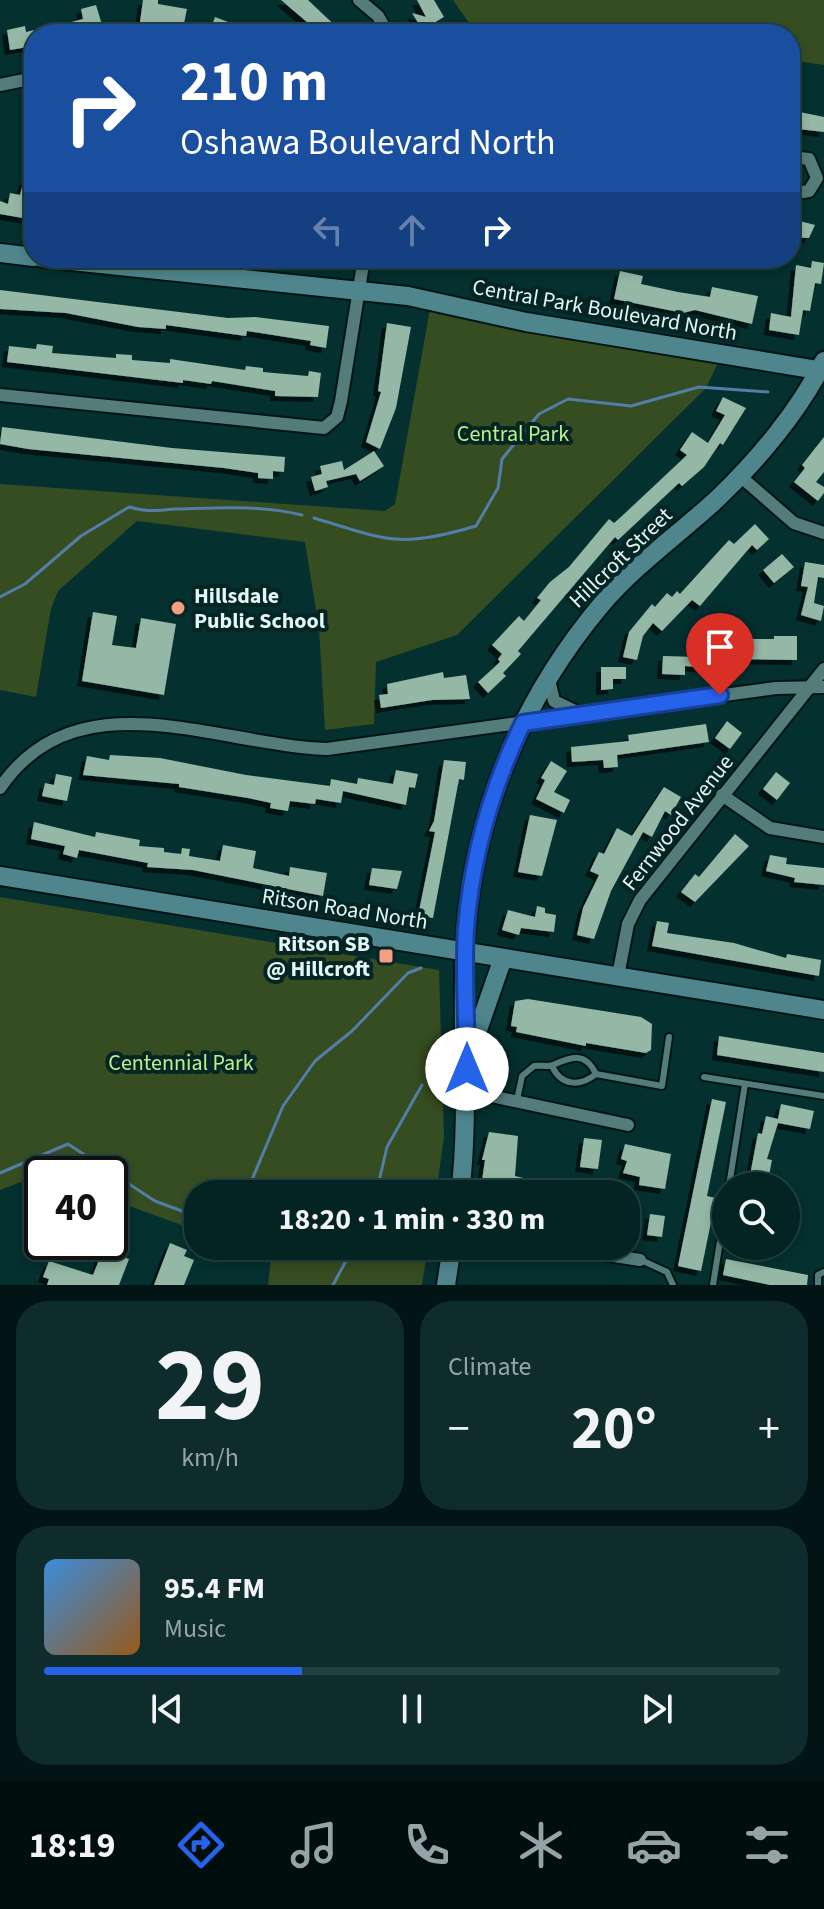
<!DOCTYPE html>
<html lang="en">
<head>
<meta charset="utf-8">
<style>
  :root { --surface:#032423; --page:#0d2c2b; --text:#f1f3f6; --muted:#97a4a6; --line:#244141; --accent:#2563eb }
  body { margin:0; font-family:"Source Sans 3",sans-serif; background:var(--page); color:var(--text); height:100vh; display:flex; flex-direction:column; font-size:30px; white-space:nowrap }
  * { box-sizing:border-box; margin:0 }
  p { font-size:26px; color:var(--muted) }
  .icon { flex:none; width:44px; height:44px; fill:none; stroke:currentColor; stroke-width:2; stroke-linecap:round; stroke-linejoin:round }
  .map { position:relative; height:1285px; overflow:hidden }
  .sheet { display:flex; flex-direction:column; gap:16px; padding:16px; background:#021413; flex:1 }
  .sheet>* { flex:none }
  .top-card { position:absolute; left:24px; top:24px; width:776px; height:244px; border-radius:32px; box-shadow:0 4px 12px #0003,0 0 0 2px var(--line); background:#1a4fa0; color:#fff; overflow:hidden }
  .controls { position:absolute; left:712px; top:1172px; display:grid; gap:16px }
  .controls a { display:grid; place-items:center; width:88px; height:88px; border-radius:50%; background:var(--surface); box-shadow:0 4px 12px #0003,0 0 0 2px var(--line); font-size:40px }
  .speed { position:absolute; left:24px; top:1156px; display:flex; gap:16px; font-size:40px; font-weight:700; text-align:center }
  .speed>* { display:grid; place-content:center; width:104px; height:104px; border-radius:50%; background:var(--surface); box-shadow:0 4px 12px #0003,0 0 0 2px var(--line); line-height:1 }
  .speed .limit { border:4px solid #111; border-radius:12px; background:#fff; color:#111 }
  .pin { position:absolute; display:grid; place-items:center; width:68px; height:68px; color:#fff; margin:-82px -34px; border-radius:50% 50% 50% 0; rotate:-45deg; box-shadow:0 0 8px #0007 }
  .pin .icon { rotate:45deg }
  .me { position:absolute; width:88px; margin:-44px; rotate:0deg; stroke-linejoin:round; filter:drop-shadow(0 0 6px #0008) }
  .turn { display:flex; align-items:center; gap:28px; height:168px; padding:0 24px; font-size:36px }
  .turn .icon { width:104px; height:104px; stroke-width:2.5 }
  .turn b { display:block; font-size:56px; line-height:68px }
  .lanes { display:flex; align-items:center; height:76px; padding:0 24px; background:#0003; justify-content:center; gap:40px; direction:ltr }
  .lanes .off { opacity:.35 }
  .big { font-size:60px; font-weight:700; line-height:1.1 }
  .sheet .tile { flex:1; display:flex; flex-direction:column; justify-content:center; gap:12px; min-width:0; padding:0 28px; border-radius:32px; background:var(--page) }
  .sheet .dial { align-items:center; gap:0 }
  .dial b { font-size:104px; line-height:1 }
  .song { display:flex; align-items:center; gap:24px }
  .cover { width:96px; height:96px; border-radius:12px; background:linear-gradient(135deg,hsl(210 70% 55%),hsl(30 70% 35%)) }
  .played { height:8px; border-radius:4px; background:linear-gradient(90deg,var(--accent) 35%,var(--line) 35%) }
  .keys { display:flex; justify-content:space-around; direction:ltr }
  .heat { display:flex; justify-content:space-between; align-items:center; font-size:44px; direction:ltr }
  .sheet .tiles { flex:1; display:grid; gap:16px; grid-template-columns:1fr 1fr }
  .tile:last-child { grid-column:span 2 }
  .trip { position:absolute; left:184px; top:1180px; width:456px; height:80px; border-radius:32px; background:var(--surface); box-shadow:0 4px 12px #0003,0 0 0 2px var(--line); font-weight:700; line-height:80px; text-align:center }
  .tab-bar { display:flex; height:128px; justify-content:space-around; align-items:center; background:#010e0e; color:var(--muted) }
  .tab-bar .icon { width:56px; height:56px }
  .tab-bar .current { color:var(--accent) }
  .tab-bar b { font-size:36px; color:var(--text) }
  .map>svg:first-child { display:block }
</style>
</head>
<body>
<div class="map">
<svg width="824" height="1285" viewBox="0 0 824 1285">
  <defs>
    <filter id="shadow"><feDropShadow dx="-5" dy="5" stdDeviation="0" flood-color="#0009"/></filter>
  </defs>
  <rect width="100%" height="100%" fill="#04302f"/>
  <g fill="#364c21">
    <polygon points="453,0 824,0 824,65 790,60 790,34 534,34 474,30"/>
    <polygon points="430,309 526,331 718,363 706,388 457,635 376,662 374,724 325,730 319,629 305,542 137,521 58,591 51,609 36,697 0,690 0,484 385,511 395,504"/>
    <polygon points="0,897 439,970 444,1137 436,1194 198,1194 198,1231 110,1199 110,1174 42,1174 0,1190"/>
    <polygon points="239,1246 428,1246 422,1285 268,1285 271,1258"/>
  </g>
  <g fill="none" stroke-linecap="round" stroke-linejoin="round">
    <g stroke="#527ea7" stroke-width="3">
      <path d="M 314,518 C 387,540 399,549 476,526 L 498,488 L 502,459 L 539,414 L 568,399 L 631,406 L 699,387 L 768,392"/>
      <path d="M 0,597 L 25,584 L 81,536 L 129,507 C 152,513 156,510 177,509 C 219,508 261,505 302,515"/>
      <polyline points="0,1173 68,1144 155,1201 198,1217"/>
      <polyline points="246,1194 283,1106 315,1061 352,1031 408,973 421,968"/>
      <polyline points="376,1194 387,1147 422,1085"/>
      <polyline points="333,1285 354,1246"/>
    </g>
  </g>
  <g fill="#95b7a5" filter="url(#shadow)">
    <polygon points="143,0 158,0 158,4 187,9 182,33 140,22"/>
    <polygon points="281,0 308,0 344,34 321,34"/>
    <polygon points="417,0 434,0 444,17 432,24 449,34 425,34 412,13 426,17"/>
    <polygon points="96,5 103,28 82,34 38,34 37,31 83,19 81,9"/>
    <polygon points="215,17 228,22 243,34 209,34"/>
    <polygon points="25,26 26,32 34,30 34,46 10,50 7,30"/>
    <polygon points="790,110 824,117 824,132 790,128"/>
    <polygon points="24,180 34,183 34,220 0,214 0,201 8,204 10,193 20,195"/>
    <polygon points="792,219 815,225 809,238 790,237"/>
    <polygon points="812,261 824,263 821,284 815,283 810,311 803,310 799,335 769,330 771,313 791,317 796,265 811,268"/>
    <polygon points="620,271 643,276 641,284 678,292 710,297 712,287 758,296 752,324 695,310 683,313 614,299"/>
    <polygon points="0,290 228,318 255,317 329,326 326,348 310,345 311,341 247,331 246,336 166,325 166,329 138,327 66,313 0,309"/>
    <polygon points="387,323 411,327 396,408 380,449 366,442 381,392 378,391"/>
    <polygon points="37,344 53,346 52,353 116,358 116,354 132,355 132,360 170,363 170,359 245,370 246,366 263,368 263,372 308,376 309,371 321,373 318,397 275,396 275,391 212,381 211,384 183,380 183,383 7,362 9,346 36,349"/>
    <polygon points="723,397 746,408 723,445 720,443 704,467 682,486 679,483 618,540 615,537 518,651 521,654 503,673 506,676 488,693 478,682 500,662 498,659 502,654 492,645 519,616 524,621 541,600 537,598 550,582 569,567 609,519 614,523 622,516 687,455 680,450 692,432 708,443 725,415 716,411"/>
    <polygon points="2,427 172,448 285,457 284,472 273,471 273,479 258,478 258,473 224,468 28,449 0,444"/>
    <polygon points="824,437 824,472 816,482 824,487 824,493 818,501 794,482 805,468 802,465"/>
    <polygon points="374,451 384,466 360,481 356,474 326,481 328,487 315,491 311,477 322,474 320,466 342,461 344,470"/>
    <polygon points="755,524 769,539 757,550 752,545 700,606 692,600 662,631 653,623 643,636 637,660 623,657 629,632 652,604 655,607 667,593 672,597 677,591 680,594 729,540 734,544"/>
    <polygon points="782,554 794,567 774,583 763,570"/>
    <polygon points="805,562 824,565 824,578 818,577 814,603 824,606 821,621 801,615 808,587 801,586"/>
    <polygon points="93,612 117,616 112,645 136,648 141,618 176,624 164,695 82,681"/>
    <polygon points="774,636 797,636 797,660 726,659 726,639 774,639"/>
    <polygon points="699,650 719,652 718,669 685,666 685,675 662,674 663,656 698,657"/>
    <polygon points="601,667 626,667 626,679 613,679 613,689 601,690"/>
    <polygon points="443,672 444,678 466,675 470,699 432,700 381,708 379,695 388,694 387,684"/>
    <polygon points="727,721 742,733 730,749 715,738"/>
    <polygon points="706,724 709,742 617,755 618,767 604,768 603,760 572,762 571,747 629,741 628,735"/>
    <polygon points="110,755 160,758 246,775 330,786 331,779 357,784 358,778 393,784 396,770 418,774 415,788 409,787 406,805 343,791 341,803 316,799 315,804 290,801 288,811 270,808 271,803 248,798 179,787 179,784 83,775 87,756 109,760"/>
    <polygon points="444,760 466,762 464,780 459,779 433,918 418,916 435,832 429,831 434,821"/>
    <polygon points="551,761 567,771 554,792 570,800 564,813 536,799 545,780 541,778"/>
    <polygon points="776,772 790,783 777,800 763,789"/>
    <polygon points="56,774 72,777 67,801 42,796 45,783 54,785"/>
    <polygon points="664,787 681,797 671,815 665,811 652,837 643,832 611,891 594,939 577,935 583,908 599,875 590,871 599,852 604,854 617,828 632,836"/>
    <polygon points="530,815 557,820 542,876 518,872"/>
    <polygon points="34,822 95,837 96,832 140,840 139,846 164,848 164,852 181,854 182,848 190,849 189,856 220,861 223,845 256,851 253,868 289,876 290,867 327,873 323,896 193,870 147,867 148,863 79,850 77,858 63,854 65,846 31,839"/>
    <polygon points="735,834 749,846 695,902 681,892 695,874 699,877"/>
    <polygon points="770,855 787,858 786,864 824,868 824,885 794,882 795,878 766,871"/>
    <polygon points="372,868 402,871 397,889 369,885"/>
    <polygon points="537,906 545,908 545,913 556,915 554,932 521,928 519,935 502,930 508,910 535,917"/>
    <polygon points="657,921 669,923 667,933 734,943 786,958 787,954 821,960 819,976 652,946"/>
    <polygon points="528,999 641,1017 652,1024 651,1050 646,1053 586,1043 586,1046 516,1032 517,1027 511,1026 515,1001"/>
    <polygon points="719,1036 824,1053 824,1072 717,1055"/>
    <polygon points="712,1099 726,1102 707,1196 716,1198 701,1271 678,1266"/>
    <polygon points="781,1104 814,1111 810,1129 778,1123 767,1159 772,1160 767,1186 748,1186 758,1133 762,1134 766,1116 778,1119"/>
    <polygon points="489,1132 518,1136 515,1176 553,1185 552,1194 480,1194 485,1160 482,1160"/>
    <polygon points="584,1138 602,1140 598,1169 580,1167"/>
    <polygon points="625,1144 671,1154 665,1189 639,1185 640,1177 623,1173 627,1161 621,1159"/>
    <polygon points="650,1214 665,1216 662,1237 647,1235"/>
    <polygon points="170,1243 187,1250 184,1256 194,1260 184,1285 154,1285"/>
    <polygon points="114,1247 128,1253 126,1258 129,1259 119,1285 47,1285 49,1279 43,1277 49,1261 93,1275 103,1250 111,1253"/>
    <polygon points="726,1259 808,1275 807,1285 770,1285 723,1275"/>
  </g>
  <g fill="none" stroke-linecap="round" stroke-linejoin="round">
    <g stroke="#001616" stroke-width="10">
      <g id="lane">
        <polyline points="596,1074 662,1086 669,1037"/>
        <polyline points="704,1077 824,1096"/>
        <path d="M 517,1100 L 522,1076 L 534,1066 C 539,1065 549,1067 553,1065 C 571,1057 585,1051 596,1074 C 580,1087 561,1086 552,1066"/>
        <polyline points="729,1186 745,1084"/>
        <polyline points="641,1260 667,1272 673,1285"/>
        <polyline points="713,1285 726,1203"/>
        <polyline points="818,1285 818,1275 824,1272"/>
      </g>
    </g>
    <g stroke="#001616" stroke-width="16">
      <g id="street">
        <polyline points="359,0 378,16 388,34"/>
        <polyline points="0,85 34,78"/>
        <polyline points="790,157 809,159 817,178 809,191 790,194"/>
        <polyline points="219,277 222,258"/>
        <polyline points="0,395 324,428 337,417 341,401 364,258"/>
        <polyline points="740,476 794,523 824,533"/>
        <polyline points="549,679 554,701 577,712"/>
        <path d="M 0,788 C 77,675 216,745 327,749 L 776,688 L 824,687"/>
        <polyline points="722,795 770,828 824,837"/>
        <polyline points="618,976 628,924 640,900 824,669"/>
        <polyline points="467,1095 491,1096 628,1125"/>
        <polyline points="551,1246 640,1260"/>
      </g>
    </g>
    <g stroke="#001616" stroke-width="22">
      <g id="secondary">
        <polyline points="0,253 34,257"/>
        <polyline points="43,258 408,296 526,322 824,371"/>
        <polyline points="0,876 824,1010"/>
        <polyline points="472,1047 503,958"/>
        <path d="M 460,1194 C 471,1105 459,1017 466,929 C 476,808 524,697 601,605 C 635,565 679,534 717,499 C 757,461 799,411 824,361"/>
        <polyline points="446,1285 452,1246"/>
      </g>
    </g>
    <use href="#lane" stroke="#547c7b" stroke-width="6"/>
    <use href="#street" stroke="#547c7b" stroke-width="12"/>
    <use href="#secondary" stroke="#4f868e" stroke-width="18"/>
  </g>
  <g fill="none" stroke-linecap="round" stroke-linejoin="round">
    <g stroke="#184099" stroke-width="20">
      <path id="route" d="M 467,1069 C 467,1022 463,975 466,928 C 472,857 492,787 523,723 L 720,695"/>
    </g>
    <use href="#route" stroke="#2563eb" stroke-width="14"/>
  </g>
  <g fill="#f39f82" stroke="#052524" stroke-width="3">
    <circle cx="178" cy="608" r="8"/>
    <rect x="378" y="948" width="16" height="16" rx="4"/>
  </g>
  <g text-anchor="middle" stroke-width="8" stroke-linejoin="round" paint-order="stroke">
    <g font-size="22" fill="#e1f6f5" stroke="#052524">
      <text transform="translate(605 309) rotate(10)" y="8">Central Park Boulevard North</text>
      <text transform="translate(620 557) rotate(-44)" y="8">Hillcroft Street</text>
      <text transform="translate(677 822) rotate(-52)" y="8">Fernwood Avenue</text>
      <text transform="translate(345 908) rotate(9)" y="8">Ritson Road North</text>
    </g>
    <g font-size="22" fill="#baf08b" stroke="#052524">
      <text x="513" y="441">Central Park</text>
      <text x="181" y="1070">Centennial Park</text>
    </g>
    <g font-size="22" font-weight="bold" fill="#e1f6f5" stroke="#052524" text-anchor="start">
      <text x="194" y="603">Hillsdale<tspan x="194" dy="25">Public School</tspan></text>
      <text x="370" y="951" text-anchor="end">Ritson SB<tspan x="370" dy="25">@ Hillcroft</tspan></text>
    </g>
  </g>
</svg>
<div class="controls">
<a><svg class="icon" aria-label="search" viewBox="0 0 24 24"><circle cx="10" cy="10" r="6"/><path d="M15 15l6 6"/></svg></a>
</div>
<div class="speed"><div class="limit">40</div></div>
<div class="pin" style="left:720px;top:695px;background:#d93025"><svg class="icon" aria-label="arrive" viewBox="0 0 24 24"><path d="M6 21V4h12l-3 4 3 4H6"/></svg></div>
<svg class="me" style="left:467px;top:1069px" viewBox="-20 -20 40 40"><circle r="19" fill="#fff"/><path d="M0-13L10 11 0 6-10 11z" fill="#2563eb"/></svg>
<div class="trip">18:20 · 1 min · 330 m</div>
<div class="top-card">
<div class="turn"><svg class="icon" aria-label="right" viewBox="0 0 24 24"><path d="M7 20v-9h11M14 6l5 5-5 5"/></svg><div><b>210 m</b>Oshawa Boulevard North</div></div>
<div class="lanes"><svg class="icon off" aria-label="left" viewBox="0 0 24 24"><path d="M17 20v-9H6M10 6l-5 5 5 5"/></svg><svg class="icon off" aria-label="ahead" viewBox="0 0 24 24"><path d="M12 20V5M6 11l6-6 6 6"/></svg><svg class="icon" aria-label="right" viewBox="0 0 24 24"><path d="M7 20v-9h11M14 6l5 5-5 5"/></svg></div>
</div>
</div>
<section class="sheet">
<div class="tiles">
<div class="tile dial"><b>29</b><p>km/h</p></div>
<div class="tile"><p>Climate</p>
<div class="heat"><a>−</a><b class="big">20°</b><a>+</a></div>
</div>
<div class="tile">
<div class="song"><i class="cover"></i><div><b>95.4 FM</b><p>Music</p></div></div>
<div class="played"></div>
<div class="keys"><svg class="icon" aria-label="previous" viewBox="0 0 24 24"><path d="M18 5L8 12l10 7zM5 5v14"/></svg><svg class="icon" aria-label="pause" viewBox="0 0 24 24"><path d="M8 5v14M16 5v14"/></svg><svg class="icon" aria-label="next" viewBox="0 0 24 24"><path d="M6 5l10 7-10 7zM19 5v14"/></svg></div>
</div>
</div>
</section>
<nav class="tab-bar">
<b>18:19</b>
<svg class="icon current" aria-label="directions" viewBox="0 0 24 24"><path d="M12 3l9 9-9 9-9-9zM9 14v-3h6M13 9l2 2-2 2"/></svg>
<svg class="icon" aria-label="music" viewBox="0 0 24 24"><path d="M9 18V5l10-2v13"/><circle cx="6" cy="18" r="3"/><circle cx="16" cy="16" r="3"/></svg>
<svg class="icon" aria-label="phone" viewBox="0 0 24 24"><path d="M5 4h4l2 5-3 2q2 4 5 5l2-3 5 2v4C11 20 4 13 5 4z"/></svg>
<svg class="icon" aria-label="climate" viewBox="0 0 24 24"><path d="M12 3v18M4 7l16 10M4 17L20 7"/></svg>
<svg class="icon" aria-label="car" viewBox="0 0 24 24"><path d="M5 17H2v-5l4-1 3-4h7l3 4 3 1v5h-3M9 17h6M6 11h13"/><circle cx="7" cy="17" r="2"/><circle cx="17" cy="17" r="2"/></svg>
<svg class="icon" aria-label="filters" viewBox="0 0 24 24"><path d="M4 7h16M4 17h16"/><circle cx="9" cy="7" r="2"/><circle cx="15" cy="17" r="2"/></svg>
</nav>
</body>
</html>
